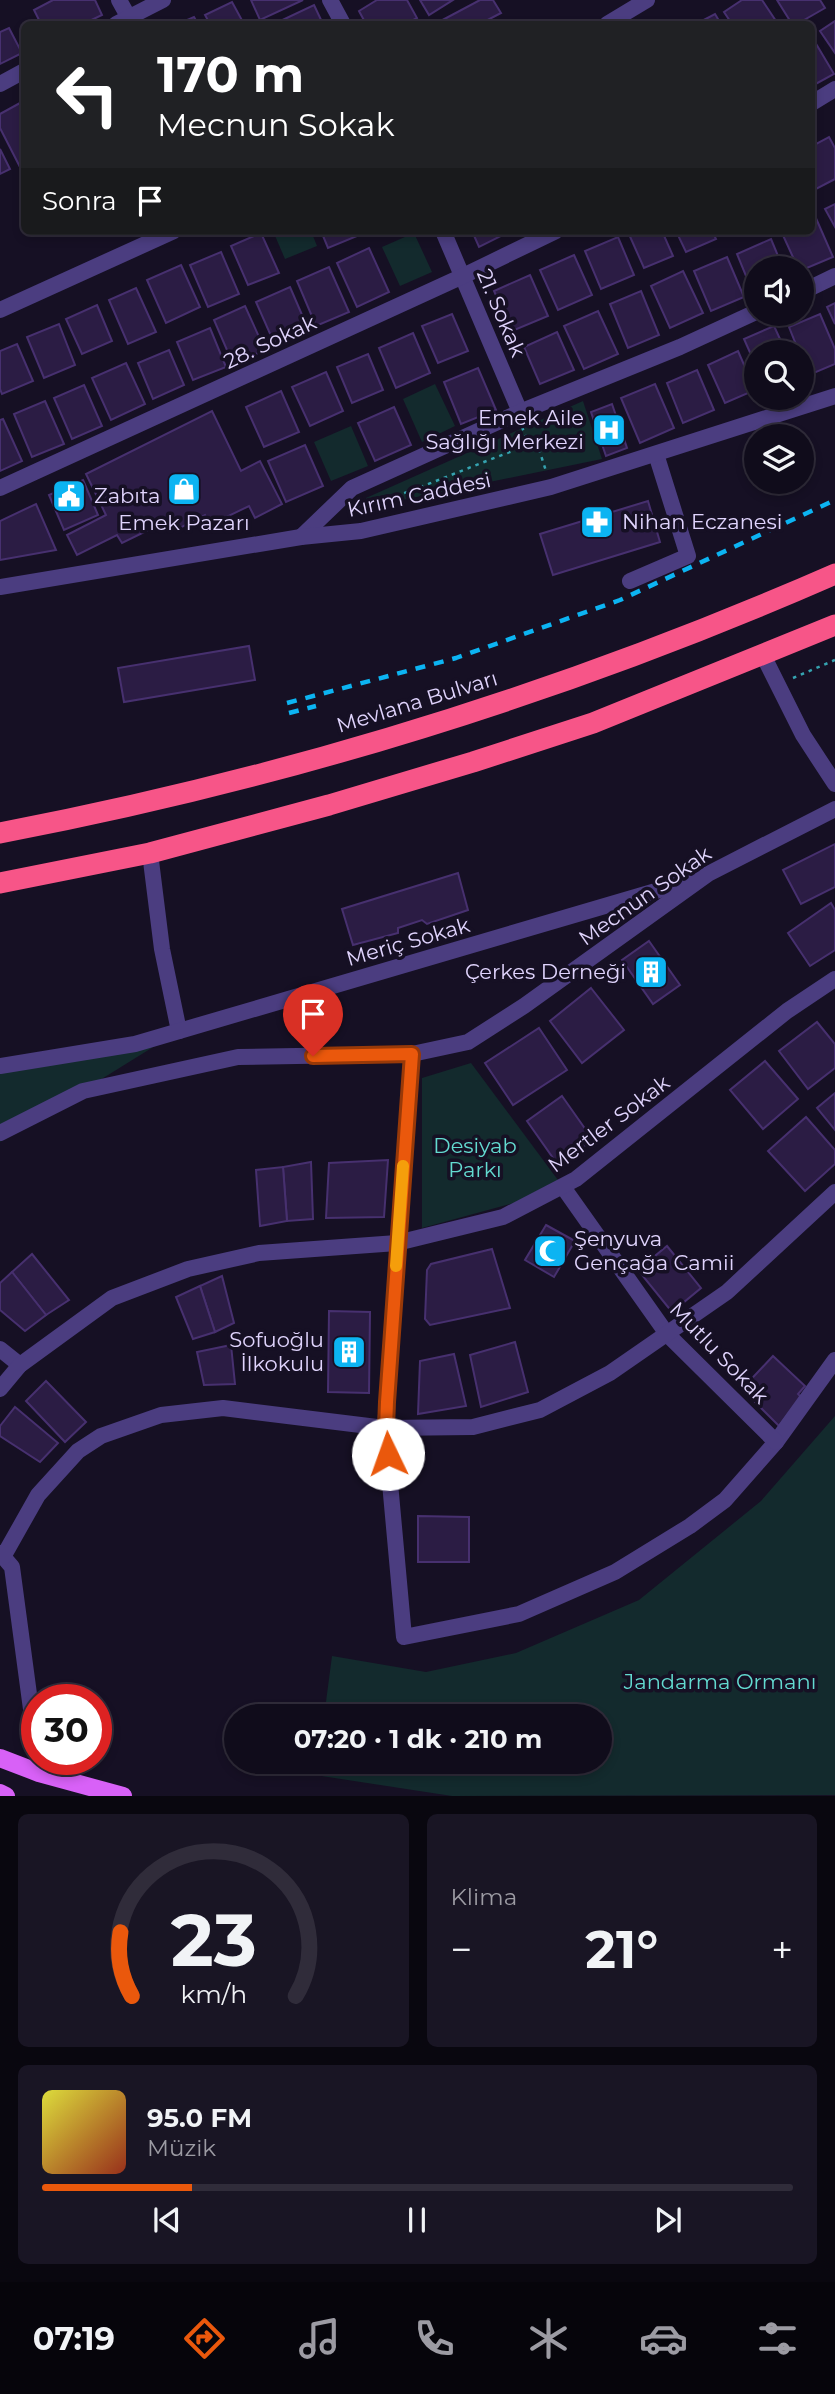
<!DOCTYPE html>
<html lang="tr">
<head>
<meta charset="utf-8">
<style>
  :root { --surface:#100c1b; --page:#191524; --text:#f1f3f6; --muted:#9c9ba3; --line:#302c3a; --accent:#ea580c }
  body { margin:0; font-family:Montserrat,sans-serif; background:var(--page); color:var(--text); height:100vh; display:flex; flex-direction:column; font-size:26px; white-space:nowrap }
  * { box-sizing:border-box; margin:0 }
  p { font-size:23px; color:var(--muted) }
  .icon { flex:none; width:38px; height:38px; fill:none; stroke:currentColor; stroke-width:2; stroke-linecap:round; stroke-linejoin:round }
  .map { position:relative; height:1796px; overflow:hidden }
  .details { display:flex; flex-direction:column; gap:18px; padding:18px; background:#09070f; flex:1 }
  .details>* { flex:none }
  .guide { position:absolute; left:21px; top:21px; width:794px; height:214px; border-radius:10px; box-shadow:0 4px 10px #0003,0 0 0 2px var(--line); background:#202124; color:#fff; overflow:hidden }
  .controls { position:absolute; left:744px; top:256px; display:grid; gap:14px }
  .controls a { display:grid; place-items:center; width:70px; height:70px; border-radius:50%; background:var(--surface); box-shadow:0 4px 10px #0003,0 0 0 2px var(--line); font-size:35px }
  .speed { position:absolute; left:21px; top:1684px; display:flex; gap:14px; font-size:35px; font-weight:700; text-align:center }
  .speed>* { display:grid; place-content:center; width:91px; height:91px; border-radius:50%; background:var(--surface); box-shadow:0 4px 10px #0003,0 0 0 2px var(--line); line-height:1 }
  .speed .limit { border:10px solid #d22; background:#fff; color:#111 }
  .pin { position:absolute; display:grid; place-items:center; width:60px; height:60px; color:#fff; margin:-72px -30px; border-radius:50% 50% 50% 0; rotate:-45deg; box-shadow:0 0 7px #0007 }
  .pin .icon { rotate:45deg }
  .me { position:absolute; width:77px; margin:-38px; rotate:357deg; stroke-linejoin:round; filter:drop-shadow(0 0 5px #0008) }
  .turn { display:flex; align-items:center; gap:24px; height:147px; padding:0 21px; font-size:32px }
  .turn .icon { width:91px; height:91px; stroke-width:2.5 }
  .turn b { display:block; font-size:49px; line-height:60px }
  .then { display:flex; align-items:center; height:66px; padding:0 21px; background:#0003; gap:14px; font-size:26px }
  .big { font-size:52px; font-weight:700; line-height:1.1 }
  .details .card { flex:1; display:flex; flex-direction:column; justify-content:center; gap:10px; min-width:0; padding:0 24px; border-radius:10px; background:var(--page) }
  .details .dial { align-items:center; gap:0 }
  .dial svg { height:182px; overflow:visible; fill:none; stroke:var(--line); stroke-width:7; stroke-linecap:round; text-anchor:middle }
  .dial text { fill:var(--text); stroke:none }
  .song { display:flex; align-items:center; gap:21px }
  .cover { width:84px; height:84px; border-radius:10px; background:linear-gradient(135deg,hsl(60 70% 55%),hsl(10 70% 35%)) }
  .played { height:7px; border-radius:4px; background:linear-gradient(90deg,var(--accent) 20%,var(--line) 20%) }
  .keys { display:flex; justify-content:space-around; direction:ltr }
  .heat { display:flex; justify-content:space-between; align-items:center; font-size:38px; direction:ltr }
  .details .tiles { flex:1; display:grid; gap:18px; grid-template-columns:1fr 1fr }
  .card:last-child { grid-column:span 2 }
  .trip { position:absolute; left:224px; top:1704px; width:388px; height:70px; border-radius:35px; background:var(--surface); box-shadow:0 4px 10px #0003,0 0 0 2px var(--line); font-weight:700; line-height:70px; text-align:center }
  .menu { display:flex; height:112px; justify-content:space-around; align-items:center; background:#06050b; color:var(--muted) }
  .menu .icon { width:49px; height:49px }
  .menu .current { color:var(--accent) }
  .menu b { font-size:32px; color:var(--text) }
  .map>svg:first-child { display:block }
</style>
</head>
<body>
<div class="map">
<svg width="835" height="1796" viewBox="0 0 835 1796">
  <rect width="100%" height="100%" fill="#161024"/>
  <g fill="#132a2d">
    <polygon points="273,231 311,231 317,246 285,259"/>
    <polygon points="414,233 432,272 400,286 382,247"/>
    <polygon points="435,384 455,426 422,442 403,399"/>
    <polygon points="583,401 602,459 368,507 365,506 366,498"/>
    <polygon points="351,426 368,466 331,481 314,442"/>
    <polygon points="179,1031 0,1142 0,1062"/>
    <polygon points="471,1063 558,1180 514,1203 422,1228 422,1078"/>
    <polygon points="835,1416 835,1795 452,1796 315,1775 317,1762 600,1762 600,1717 324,1717 332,1656 426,1672 516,1653 639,1600 761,1501"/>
  </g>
  <g fill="#2b1c44" stroke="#47306f" stroke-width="2">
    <polygon points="53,0 95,0 102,15 83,24 41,24 34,10"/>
    <polygon points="251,0 303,0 260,20"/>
    <polygon points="377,0 407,0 417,18 406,24 366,24 359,11"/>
    <polygon points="420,0 453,0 429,15"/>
    <polygon points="480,0 493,0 501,13 480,24 435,24"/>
    <polygon points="742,0 762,0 778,24 732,24 724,12"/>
    <polygon points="777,0 820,0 825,8 797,24 792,24"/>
    <polygon points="232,2 244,24 210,24 205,15"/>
    <polygon points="314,5 323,24 274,24"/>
    <polygon points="715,14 721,24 696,24"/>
    <polygon points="194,17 198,24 178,24"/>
    <polygon points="835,21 835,53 820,31"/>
    <polygon points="9,28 22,53 0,64 0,32"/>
    <polygon points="812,37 834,74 812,86"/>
    <polygon points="20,103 24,112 24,167 21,169 0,128 0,114"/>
    <polygon points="829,137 835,148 835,179 816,189 812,182 812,146"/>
    <polygon points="0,149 10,169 0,174"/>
    <polygon points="835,204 835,227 825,209"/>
    <polygon points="815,216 833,257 802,270 802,268 798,268 781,231 812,231 812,217"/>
    <polygon points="321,231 361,231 362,234 328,248"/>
    <polygon points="472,231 508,231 509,232 479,247"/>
    <polygon points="631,231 662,231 673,256 644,268 628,232"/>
    <polygon points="676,231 712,231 716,239 686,252"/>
    <polygon points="261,233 279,273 248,285 231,246"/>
    <polygon points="618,237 634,275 601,289 585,251"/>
    <polygon points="771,239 783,268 756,268 756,292 753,293 737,254"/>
    <polygon points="369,248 389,292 357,307 337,263"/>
    <polygon points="221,252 239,294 208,307 190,265"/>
    <polygon points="574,255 592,295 558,310 540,270"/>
    <polygon points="727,257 744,297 711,311 694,271"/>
    <polygon points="181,265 200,307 166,323 147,280"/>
    <polygon points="329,267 349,312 316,326 297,281"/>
    <polygon points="683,271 703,313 670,328 651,286"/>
    <polygon points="530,275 548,316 512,331 494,291"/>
    <polygon points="290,287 309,331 275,345 256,302"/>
    <polygon points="136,288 156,332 128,344 109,300"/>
    <polygon points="641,291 659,335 628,348 610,304"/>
    <polygon points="835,303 835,324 827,307"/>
    <polygon points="97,305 112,341 82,354 66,319"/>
    <polygon points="245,306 265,350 233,364 214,320"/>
    <polygon points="598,311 618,354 584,369 564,326"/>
    <polygon points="452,314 468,351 438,363 422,326"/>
    <polygon points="820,314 835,349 835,364 809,375 802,352 799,352 789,327"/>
    <polygon points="59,324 75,365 44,378 27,337"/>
    <polygon points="774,326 786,352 756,352 756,366 744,339"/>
    <polygon points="210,328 226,367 193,380 177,342"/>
    <polygon points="557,332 574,370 540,384 524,347"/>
    <polygon points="413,333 430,373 396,388 379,348"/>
    <polygon points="17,344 33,381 2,394 0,389 0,351"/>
    <polygon points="169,350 184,385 153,399 138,363"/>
    <polygon points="738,351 755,390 725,403 708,365"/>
    <polygon points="368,354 383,390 352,403 337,367"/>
    <polygon points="126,363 145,404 111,420 92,378"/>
    <polygon points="478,368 496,410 461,424 444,382"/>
    <polygon points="697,370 714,410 683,423 667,383"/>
    <polygon points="326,372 343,411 310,426 292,387"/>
    <polygon points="655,384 674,428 640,443 621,398"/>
    <polygon points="84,385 102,426 72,439 54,398"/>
    <polygon points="281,391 299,432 264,447 246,407"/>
    <polygon points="45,401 64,444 32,457 14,414"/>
    <polygon points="612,404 627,448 606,456 591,412"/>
    <polygon points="394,407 411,445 375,461 358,423"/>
    <polygon points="212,411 241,471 260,461 282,504 255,518 249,506 210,525 205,515 176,530 171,519 122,543 117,535 77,555 67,535 106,515 86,474"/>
    <polygon points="3,419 22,461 0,471 0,420"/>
    <polygon points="305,445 323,486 286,502 268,461"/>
    <polygon points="83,480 98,515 64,530 49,495"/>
    <polygon points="648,501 660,542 553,575 540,534"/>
    <polygon points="36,504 56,550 0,560 0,521"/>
    <polygon points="249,646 255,680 124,702 118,668"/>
    <polygon points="835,844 835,887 801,904 783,870"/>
    <polygon points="458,873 468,910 427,924 422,920 398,928 398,933 353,945 342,909"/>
    <polygon points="831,903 835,910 835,950 810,966 788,933"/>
    <polygon points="649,941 680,985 653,1004 622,960"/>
    <polygon points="591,988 624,1030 582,1063 550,1021"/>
    <polygon points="817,1022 835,1044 835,1068 808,1089 779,1051"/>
    <polygon points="539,1028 567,1070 513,1105 485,1063"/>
    <polygon points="765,1061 798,1099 763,1129 730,1090"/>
    <polygon points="835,1093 835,1130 817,1108"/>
    <polygon points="562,1096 593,1140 558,1165 527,1121"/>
    <polygon points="806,1117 835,1150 835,1164 805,1191 768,1151"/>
    <polygon points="388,1160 384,1217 326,1218 329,1163"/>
    <polygon points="311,1162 313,1219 287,1221 283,1167"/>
    <polygon points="283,1167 287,1221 260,1226 256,1170"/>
    <polygon points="546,1225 575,1241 554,1277 525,1260"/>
    <polygon points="667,1246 701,1288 672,1312 638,1270"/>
    <polygon points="492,1249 510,1308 430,1325 425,1319 427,1270 431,1264"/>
    <polygon points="32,1254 69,1300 46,1315 12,1272"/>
    <polygon points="12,1272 46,1315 25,1331 0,1310 0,1283"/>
    <polygon points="222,1276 234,1323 215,1332 200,1286"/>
    <polygon points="200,1286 215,1332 193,1339 176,1297"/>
    <polygon points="329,1311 370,1312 369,1393 328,1392"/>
    <polygon points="515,1342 528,1392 481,1407 470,1355"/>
    <polygon points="231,1345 235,1384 204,1385 197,1352"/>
    <polygon points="454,1354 466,1406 418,1414 420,1361"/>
    <polygon points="773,1356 805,1386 798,1394 801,1397 779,1426 742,1389"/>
    <polygon points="46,1381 86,1422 65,1442 26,1401"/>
    <polygon points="15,1407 58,1443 40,1462 0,1436 0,1426"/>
    <polygon points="418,1516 469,1517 469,1562 418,1562"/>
  </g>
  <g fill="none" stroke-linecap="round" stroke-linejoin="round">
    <g stroke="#35a3b0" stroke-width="2.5" stroke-dasharray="3.5 5" stroke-linecap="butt">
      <polyline points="522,427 529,445 537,443 546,471"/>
      <path d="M 359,503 L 361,508 C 418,490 473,465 529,445"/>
      <polyline points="793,678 835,660"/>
    </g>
    <g stroke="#4b3d80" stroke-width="16">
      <polyline points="119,0 129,18"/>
      <polyline points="330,0 343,24"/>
      <polyline points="116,24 163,0"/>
      <polyline points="607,24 647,0"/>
      <polyline points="0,84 24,71"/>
      <polyline points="812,103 835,89"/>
      <polyline points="443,231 520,412"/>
      <polyline points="802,292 835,276"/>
      <polyline points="0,310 174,231"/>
      <polyline points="0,488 463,276 556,231"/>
      <polyline points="301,537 352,488 520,412 680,347 756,312"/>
      <polyline points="630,581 688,556 656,454"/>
      <polyline points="0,587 301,537 361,531 551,487 835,396"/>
      <polyline points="763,655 803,735 835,784"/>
      <polyline points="150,853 162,949 179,1031"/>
      <polyline points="412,1054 385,1428 404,1637 519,1614 615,1572 690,1526 725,1500 776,1442 835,1360"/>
      <polyline points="0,1066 135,1044 690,881"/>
      <polyline points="0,1133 83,1091 238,1057 412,1054 468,1042 524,1006 708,874 835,809"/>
      <polyline points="563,1187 667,1334 776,1442"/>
      <polyline points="0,1349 20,1365"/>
      <polyline points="0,1389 20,1365 112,1298 188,1269 259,1253 397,1243 503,1217 576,1179 787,1011 835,979"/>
      <polyline points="0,1553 12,1567 37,1754"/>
      <polyline points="3,1557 38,1495 78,1451 101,1436 161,1415 223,1408 385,1428 473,1427 540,1410 610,1373 727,1292 835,1192"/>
    </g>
    <g stroke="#d861f7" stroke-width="18">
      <polyline points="0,1758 39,1773 123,1796"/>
      <polyline points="0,1793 6,1796"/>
    </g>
    <g stroke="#f75588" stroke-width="21">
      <path d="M 0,833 C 288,778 566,692 835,574"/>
      <polyline points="0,883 150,853 329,805 473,762 593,723 835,625"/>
    </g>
    <g stroke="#0cb4f2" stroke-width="4.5" stroke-dasharray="10 9" stroke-linecap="butt">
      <polyline points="287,703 456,658 620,600 835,500"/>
      <polyline points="289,713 316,706"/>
    </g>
  </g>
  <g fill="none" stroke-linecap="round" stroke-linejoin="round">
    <g stroke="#983908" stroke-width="18">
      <polyline id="route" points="313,1056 412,1054 387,1402 386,1428 388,1454"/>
    </g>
    <use href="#route" stroke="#ea580c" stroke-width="12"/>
    <polyline stroke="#f59e0b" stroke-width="12" points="396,1266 403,1166"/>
  </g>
  <defs>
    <g id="hospital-square" transform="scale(1.75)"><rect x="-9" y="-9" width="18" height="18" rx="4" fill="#0cb4f2" stroke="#161024"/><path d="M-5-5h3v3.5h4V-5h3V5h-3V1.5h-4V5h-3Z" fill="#fff"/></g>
    <g id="shop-square" transform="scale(1.75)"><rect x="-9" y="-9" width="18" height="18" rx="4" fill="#0cb4f2" stroke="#161024"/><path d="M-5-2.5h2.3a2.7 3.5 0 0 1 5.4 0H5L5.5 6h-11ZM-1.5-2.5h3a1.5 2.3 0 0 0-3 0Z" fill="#fff"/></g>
    <g id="civic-square" transform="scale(1.75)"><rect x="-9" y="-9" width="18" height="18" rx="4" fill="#0cb4f2" stroke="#161024"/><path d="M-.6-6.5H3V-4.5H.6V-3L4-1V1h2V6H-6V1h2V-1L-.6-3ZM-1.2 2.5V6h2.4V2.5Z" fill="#fff"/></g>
    <g id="pharmacy-square" transform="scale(1.75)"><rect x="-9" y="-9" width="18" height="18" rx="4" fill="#0cb4f2" stroke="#161024"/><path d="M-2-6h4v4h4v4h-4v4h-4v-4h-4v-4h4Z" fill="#fff"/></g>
    <g id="building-square" transform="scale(1.75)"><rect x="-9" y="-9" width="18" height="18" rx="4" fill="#0cb4f2" stroke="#161024"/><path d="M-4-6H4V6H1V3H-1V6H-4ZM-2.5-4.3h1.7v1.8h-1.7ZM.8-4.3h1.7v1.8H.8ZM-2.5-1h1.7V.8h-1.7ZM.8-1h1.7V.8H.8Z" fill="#fff"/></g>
    <g id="mosque-square" transform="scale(1.75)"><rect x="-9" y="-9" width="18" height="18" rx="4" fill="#0cb4f2" stroke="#161024"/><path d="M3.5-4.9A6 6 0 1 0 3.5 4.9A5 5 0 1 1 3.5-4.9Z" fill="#fff"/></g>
  </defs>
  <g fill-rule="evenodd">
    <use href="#hospital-square" x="609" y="430"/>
    <use href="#shop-square" x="184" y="489"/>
    <use href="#civic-square" x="69" y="496"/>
    <use href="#pharmacy-square" x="597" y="522"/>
    <use href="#building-square" x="651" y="972"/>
    <use href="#mosque-square" x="550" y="1251"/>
    <use href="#building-square" x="349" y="1352"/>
  </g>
  <g text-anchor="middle" stroke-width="7" stroke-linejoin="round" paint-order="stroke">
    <g font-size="21" fill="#e0d4fd" stroke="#161024">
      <text transform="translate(501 313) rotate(67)" y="7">21. Sokak</text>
      <text transform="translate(270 342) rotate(-25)" y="7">28. Sokak</text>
      <text transform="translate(419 495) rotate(-12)" y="7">Kırım Caddesi</text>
      <text transform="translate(417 702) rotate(-17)" y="7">Mevlana Bulvarı</text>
      <text transform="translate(645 896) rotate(-35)" y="7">Mecnun Sokak</text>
      <text transform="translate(408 942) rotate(-16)" y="7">Meriç Sokak</text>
      <text transform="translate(609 1124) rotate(-37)" y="7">Mertler Sokak</text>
      <text transform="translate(719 1353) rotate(46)" y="7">Mutlu Sokak</text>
    </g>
    <g font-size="21" fill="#e0d4fd" stroke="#161024" text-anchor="end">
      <text x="584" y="425">Emek Aile<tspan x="584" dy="24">Sağlığı Merkezi</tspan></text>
      <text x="94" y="503" text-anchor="start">Zabıta</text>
      <text x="622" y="529" text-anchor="start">Nihan Eczanesi</text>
      <text x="184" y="530" text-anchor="middle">Emek Pazarı</text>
      <text x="626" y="979">Çerkes Derneği</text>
      <text x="574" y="1246" text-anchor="start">Şenyuva<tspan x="574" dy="24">Gençağa Camii</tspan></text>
      <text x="324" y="1347">Sofuoğlu<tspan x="324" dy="24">İlkokulu</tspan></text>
    </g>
    <g font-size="21" fill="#63dad0" stroke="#161024">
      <text x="475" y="1153">Desiyab<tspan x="475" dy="24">Parkı</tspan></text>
      <text x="720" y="1689">Jandarma Ormanı</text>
    </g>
  </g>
</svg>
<div class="controls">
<a><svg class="icon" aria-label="sound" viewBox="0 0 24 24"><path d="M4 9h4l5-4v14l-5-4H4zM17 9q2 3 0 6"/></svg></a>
<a><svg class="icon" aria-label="search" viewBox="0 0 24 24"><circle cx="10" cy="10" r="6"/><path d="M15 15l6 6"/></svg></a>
<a><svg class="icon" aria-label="layers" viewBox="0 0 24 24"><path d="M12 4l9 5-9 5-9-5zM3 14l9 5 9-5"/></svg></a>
</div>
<div class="speed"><div class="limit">30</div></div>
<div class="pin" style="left:313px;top:1056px;background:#d93025"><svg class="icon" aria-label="arrive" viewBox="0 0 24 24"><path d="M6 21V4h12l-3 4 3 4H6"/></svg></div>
<svg class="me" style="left:388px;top:1454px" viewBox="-20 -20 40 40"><circle r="19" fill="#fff"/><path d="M0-13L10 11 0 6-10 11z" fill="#ea580c"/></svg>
<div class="trip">07:20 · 1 dk · 210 m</div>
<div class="guide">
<div class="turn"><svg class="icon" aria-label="left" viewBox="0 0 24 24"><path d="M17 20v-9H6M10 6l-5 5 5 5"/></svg><div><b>170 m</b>Mecnun Sokak</div></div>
<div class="then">Sonra<svg class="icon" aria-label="arrive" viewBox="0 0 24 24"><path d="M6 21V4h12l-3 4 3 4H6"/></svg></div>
</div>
</div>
<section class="details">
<div class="tiles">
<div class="card dial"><svg viewBox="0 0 100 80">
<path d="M14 69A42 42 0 1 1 86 69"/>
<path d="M14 69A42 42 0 0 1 9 41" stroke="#ea580c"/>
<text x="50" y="56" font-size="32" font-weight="700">23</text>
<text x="50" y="72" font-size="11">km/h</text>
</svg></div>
<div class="card"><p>Klima</p>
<div class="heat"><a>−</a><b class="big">21°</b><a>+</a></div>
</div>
<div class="card">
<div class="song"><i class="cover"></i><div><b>95.0 FM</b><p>Müzik</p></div></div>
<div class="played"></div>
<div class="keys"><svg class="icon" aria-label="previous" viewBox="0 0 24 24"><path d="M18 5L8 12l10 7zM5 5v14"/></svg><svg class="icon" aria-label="pause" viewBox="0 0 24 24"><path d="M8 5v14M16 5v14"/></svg><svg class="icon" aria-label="next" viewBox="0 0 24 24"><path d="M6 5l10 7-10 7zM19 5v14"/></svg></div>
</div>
</div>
</section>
<nav class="menu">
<b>07:19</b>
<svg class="icon current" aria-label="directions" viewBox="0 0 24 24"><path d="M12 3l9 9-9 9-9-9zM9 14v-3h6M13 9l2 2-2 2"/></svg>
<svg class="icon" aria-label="music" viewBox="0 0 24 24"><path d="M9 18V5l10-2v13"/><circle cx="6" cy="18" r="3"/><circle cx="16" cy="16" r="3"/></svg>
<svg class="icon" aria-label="phone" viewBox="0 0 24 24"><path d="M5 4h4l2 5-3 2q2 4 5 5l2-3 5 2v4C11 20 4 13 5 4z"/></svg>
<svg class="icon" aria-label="climate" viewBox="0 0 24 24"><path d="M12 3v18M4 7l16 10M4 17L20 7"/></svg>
<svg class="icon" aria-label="car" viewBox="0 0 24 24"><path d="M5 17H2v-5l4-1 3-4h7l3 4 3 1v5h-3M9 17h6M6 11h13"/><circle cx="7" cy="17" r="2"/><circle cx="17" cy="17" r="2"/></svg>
<svg class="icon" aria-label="filters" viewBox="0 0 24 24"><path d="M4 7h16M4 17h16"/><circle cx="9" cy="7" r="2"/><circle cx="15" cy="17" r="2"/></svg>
</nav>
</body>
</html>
